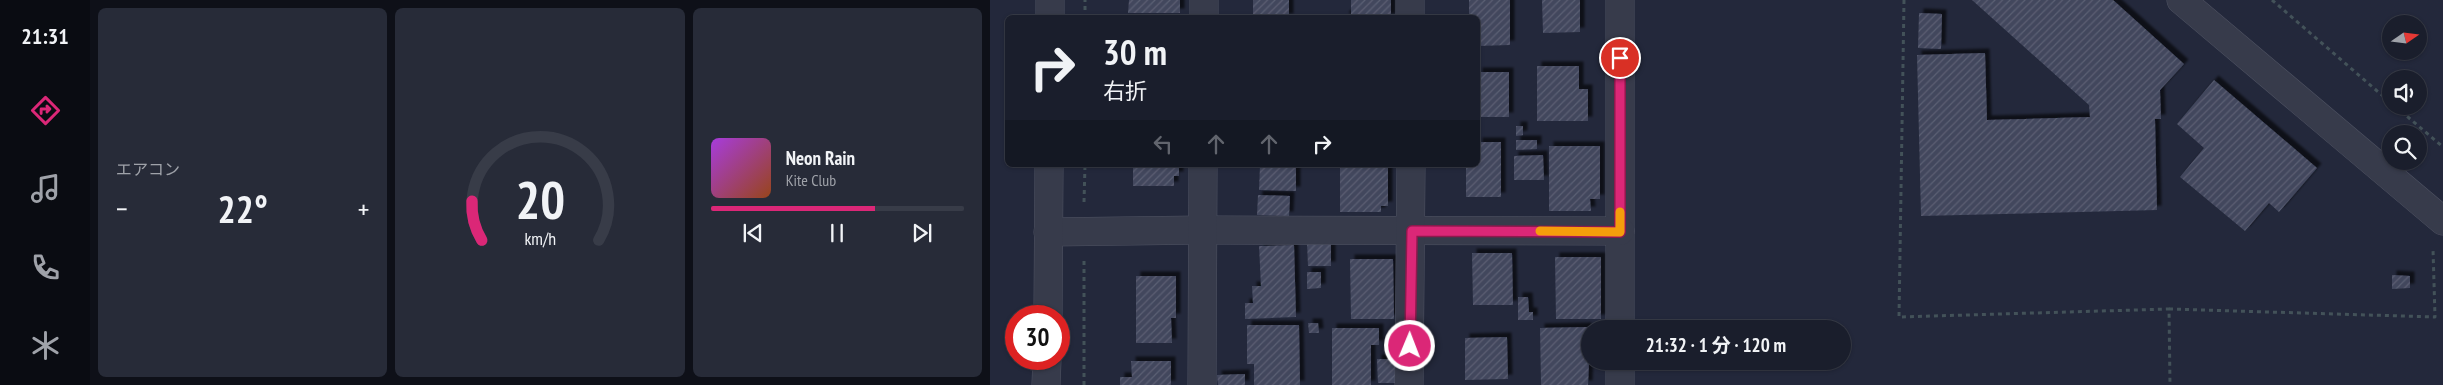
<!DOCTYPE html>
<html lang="ja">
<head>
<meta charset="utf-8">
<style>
  :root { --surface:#1a1e2c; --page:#272b38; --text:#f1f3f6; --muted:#9fa2a9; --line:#383c48; --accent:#db2777 }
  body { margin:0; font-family:"PT Sans Narrow","Noto Sans JP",sans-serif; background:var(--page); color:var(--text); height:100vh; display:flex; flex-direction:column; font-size:19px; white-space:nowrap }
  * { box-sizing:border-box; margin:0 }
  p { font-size:16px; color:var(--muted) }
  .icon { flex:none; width:28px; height:28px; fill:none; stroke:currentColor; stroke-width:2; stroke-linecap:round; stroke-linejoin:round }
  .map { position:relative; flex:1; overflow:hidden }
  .sheet { display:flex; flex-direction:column; gap:8px; padding:8px; background:#0e1018; width:900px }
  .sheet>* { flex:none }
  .guide { position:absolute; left:15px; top:15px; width:475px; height:152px; border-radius:8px; box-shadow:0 1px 4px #0004,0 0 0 1px var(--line); background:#1a1e2c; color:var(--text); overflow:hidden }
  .needle { width:32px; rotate:76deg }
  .controls { position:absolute; left:1392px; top:15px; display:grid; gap:10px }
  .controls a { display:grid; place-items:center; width:45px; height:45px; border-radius:50%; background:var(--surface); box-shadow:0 1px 4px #0004,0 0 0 1px var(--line); font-size:25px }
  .speed { position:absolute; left:15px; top:305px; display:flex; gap:10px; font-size:25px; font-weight:700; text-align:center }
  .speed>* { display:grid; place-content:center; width:65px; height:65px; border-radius:50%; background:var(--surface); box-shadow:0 1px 4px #0004,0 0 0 1px var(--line); line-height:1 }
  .speed .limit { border:8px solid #d22; background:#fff; color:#111 }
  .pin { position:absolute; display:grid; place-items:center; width:42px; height:42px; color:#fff; margin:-21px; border:2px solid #fff; border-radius:50%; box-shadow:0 1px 5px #0007 }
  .me { position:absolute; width:55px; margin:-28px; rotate:1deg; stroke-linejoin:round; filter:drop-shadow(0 0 4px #0008) }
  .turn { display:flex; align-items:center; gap:18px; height:105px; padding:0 15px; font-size:22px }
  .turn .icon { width:65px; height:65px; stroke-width:2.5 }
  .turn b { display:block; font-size:35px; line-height:42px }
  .lanes { display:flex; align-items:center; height:48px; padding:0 15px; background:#0003; justify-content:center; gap:25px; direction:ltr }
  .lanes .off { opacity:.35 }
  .big { font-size:38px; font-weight:700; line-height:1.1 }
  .sheet .card { flex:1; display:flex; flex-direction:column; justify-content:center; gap:8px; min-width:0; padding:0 18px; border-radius:8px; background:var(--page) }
  .sheet .dial { align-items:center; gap:0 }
  .dial svg { height:130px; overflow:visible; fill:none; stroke:var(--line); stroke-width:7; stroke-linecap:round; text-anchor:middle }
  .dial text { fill:var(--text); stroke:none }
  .song { display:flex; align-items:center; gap:15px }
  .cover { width:60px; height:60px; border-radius:8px; background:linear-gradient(135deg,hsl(280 70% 55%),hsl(20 70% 35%)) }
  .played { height:5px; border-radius:2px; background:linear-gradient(90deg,var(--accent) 65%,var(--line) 65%) }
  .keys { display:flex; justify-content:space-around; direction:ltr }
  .heat { display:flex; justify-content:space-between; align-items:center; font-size:28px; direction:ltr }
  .sheet .tiles { flex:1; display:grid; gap:8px; grid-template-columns:repeat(3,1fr) }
  .trip { position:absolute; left:591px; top:320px; width:270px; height:50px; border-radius:25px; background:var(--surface); box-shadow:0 1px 4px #0004,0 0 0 1px var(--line); font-weight:700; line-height:50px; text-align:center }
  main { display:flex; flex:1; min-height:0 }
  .menu { display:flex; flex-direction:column; width:90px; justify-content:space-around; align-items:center; background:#0a0c12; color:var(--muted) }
  .menu .icon { width:35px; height:35px }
  .menu .active { color:var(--accent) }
  .menu b { font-size:22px; color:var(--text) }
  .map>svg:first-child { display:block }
</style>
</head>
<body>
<main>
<nav class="menu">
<b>21:31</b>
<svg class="icon active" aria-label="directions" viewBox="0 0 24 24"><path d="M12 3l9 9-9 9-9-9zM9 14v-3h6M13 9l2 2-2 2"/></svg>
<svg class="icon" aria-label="music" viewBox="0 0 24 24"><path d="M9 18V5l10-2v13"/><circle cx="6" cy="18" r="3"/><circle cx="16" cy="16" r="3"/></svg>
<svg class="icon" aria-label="phone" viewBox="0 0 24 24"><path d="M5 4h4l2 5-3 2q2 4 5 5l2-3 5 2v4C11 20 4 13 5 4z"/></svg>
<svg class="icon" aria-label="climate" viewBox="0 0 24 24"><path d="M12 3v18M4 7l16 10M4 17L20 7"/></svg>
</nav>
<section class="sheet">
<div class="tiles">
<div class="card"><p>エアコン</p>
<div class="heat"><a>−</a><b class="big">22°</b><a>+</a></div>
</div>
<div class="card dial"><svg viewBox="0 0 100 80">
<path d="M14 69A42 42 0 1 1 86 69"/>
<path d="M14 69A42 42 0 0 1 8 45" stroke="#db2777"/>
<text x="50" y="56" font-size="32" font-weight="700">20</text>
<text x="50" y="72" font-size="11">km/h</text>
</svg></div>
<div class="card">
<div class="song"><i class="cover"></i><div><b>Neon Rain</b><p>Kite Club</p></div></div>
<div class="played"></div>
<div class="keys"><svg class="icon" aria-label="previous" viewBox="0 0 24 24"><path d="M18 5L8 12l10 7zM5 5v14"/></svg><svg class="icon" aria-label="pause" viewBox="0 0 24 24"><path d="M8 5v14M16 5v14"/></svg><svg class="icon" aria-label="next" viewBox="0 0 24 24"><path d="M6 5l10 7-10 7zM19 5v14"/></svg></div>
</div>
</div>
</section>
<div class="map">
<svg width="1453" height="385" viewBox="0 0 1453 385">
  <defs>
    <pattern id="building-hatch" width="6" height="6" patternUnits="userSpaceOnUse" patternTransform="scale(1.25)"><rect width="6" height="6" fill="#42475d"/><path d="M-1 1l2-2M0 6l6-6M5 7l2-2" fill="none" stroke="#5b5f73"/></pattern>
    <filter id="shadow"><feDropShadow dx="4.5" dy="-4.5" stdDeviation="1" flood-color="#0009"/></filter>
  </defs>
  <rect width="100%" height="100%" fill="#23283b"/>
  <g fill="url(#building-hatch)" filter="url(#shadow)">
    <polygon points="139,0 190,0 190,13 138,13"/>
    <rect x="263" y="0" width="36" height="18"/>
    <polygon points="361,0 401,0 401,18 355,18 355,15 361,14"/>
    <polygon points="479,0 520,0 520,45 488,46 488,18 479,18"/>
    <polygon points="552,0 590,0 590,32 553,33"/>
    <polygon points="982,0 1123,0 1194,64 1170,90 1171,119 1165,119 1167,210 931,216 927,55 995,53 997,120 1100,117 1099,105"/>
    <polygon points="929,13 952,14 951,49 928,48"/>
    <polygon points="547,66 589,66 589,89 598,89 598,121 547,121"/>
    <rect x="488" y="72" width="31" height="45"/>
    <polygon points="1224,80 1327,168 1289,212 1279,203 1255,231 1190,177 1214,148 1187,124"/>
    <polygon points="526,126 533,126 533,135 526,136"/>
    <polygon points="526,140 547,140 547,149 526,150"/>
    <polygon points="488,142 511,142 511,197 476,197 476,165 488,165"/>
    <polygon points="559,146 610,146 610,199 600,199 601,211 559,211"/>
    <polygon points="553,155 554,180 524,180 524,156"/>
    <polygon points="143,165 189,165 189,176 184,176 184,186 143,186"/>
    <polygon points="270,165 306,165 306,191 269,190"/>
    <polygon points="350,165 398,165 398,206 391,206 391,212 350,212"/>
    <polygon points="268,195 300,196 299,216 267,215"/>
    <polygon points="317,243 341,243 341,266 318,266"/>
    <polygon points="304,245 306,317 255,319 255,303 263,303 262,286 271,286 269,246"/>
    <polygon points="482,253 522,253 523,305 483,305"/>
    <polygon points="565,257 611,257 611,319 566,319"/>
    <polygon points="360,259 403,259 404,319 361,319"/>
    <polygon points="317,272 331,272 331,288 317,289"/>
    <polygon points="1402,275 1420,276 1420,288 1402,289"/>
    <polygon points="146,276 186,276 186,318 181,318 182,343 146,343"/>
    <polygon points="528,297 538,297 539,312 543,312 543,320 528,320"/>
    <polygon points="318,323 328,323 329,333 319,333"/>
    <polygon points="257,325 309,325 310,385 264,385 264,364 257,364"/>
    <polygon points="597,327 598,337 600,337 598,385 551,385 550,328"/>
    <polygon points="342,328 389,328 389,345 381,345 381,385 342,385"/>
    <polygon points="517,337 518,379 475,380 475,338"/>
    <polygon points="387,359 405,359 406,383 388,383"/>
    <polygon points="141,361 181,361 181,385 130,385 130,377 142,377"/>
    <polygon points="255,374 255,385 228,385 227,375"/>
  </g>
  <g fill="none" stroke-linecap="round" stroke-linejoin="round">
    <g stroke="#4f5363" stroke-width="29">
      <g id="minor">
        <polyline points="420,0 420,18"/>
        <polyline points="630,0 630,329"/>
        <polyline points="214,18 214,0"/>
        <polyline points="58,232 213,230 630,231"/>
        <polyline points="212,385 213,165"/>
        <polyline points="419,385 421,165"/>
        <polyline points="630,385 630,361"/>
      </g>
    </g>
    <g stroke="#4f5363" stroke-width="29">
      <g id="tertiary">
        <polyline points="1191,0 1453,221"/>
        <polyline points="60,18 60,0"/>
        <polyline points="58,316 59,165"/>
        <polyline points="56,385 57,359"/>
      </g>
    </g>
    <g stroke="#435259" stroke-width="3" stroke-dasharray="4 4" stroke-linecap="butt">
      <polyline points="914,0 909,317 1179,309 1180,385"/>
      <polyline points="1282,0 1401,103"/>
      <polyline points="95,18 95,0"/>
      <polyline points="1405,106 1453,147"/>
      <polyline points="94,202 95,165"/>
      <polyline points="1179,309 1445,317 1443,249"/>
      <polyline points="94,385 94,261"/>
    </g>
    <use href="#minor" stroke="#373b4b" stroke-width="28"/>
    <use href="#tertiary" stroke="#373b4b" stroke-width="28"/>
  </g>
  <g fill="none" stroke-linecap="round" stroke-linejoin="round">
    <g stroke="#8e194d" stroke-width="12">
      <polyline id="route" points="420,346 422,231 630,232 630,58"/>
    </g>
    <use href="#route" stroke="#db2777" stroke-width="9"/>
    <polyline stroke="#f59e0b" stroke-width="9" points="550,231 630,232 630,212"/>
  </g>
</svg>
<div class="controls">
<a><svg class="needle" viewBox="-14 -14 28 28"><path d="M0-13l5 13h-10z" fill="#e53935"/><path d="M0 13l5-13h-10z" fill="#9fa2a9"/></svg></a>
<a><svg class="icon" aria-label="sound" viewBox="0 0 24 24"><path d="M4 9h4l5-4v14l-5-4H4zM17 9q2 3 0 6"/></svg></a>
<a><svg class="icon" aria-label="search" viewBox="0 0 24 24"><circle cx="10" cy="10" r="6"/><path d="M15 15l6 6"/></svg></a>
</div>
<div class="speed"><div class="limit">30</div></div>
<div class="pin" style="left:630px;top:58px;background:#d93025"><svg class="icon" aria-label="arrive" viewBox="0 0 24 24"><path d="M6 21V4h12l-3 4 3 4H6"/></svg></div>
<svg class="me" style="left:420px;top:346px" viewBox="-20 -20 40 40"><circle r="17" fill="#db2777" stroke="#fff" stroke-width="3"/><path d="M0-11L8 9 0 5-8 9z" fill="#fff"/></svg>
<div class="trip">21:32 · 1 分 · 120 m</div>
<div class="guide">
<div class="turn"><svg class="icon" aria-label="right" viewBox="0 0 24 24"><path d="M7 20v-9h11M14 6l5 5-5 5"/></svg><div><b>30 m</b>右折</div></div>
<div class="lanes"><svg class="icon off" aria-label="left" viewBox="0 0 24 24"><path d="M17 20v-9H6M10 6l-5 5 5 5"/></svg><svg class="icon off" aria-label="ahead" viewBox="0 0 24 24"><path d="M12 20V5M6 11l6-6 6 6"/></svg><svg class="icon off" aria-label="ahead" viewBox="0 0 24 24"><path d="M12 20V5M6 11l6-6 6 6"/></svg><svg class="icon" aria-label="right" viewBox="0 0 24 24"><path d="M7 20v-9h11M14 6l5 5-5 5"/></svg></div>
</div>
</div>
</main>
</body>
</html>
